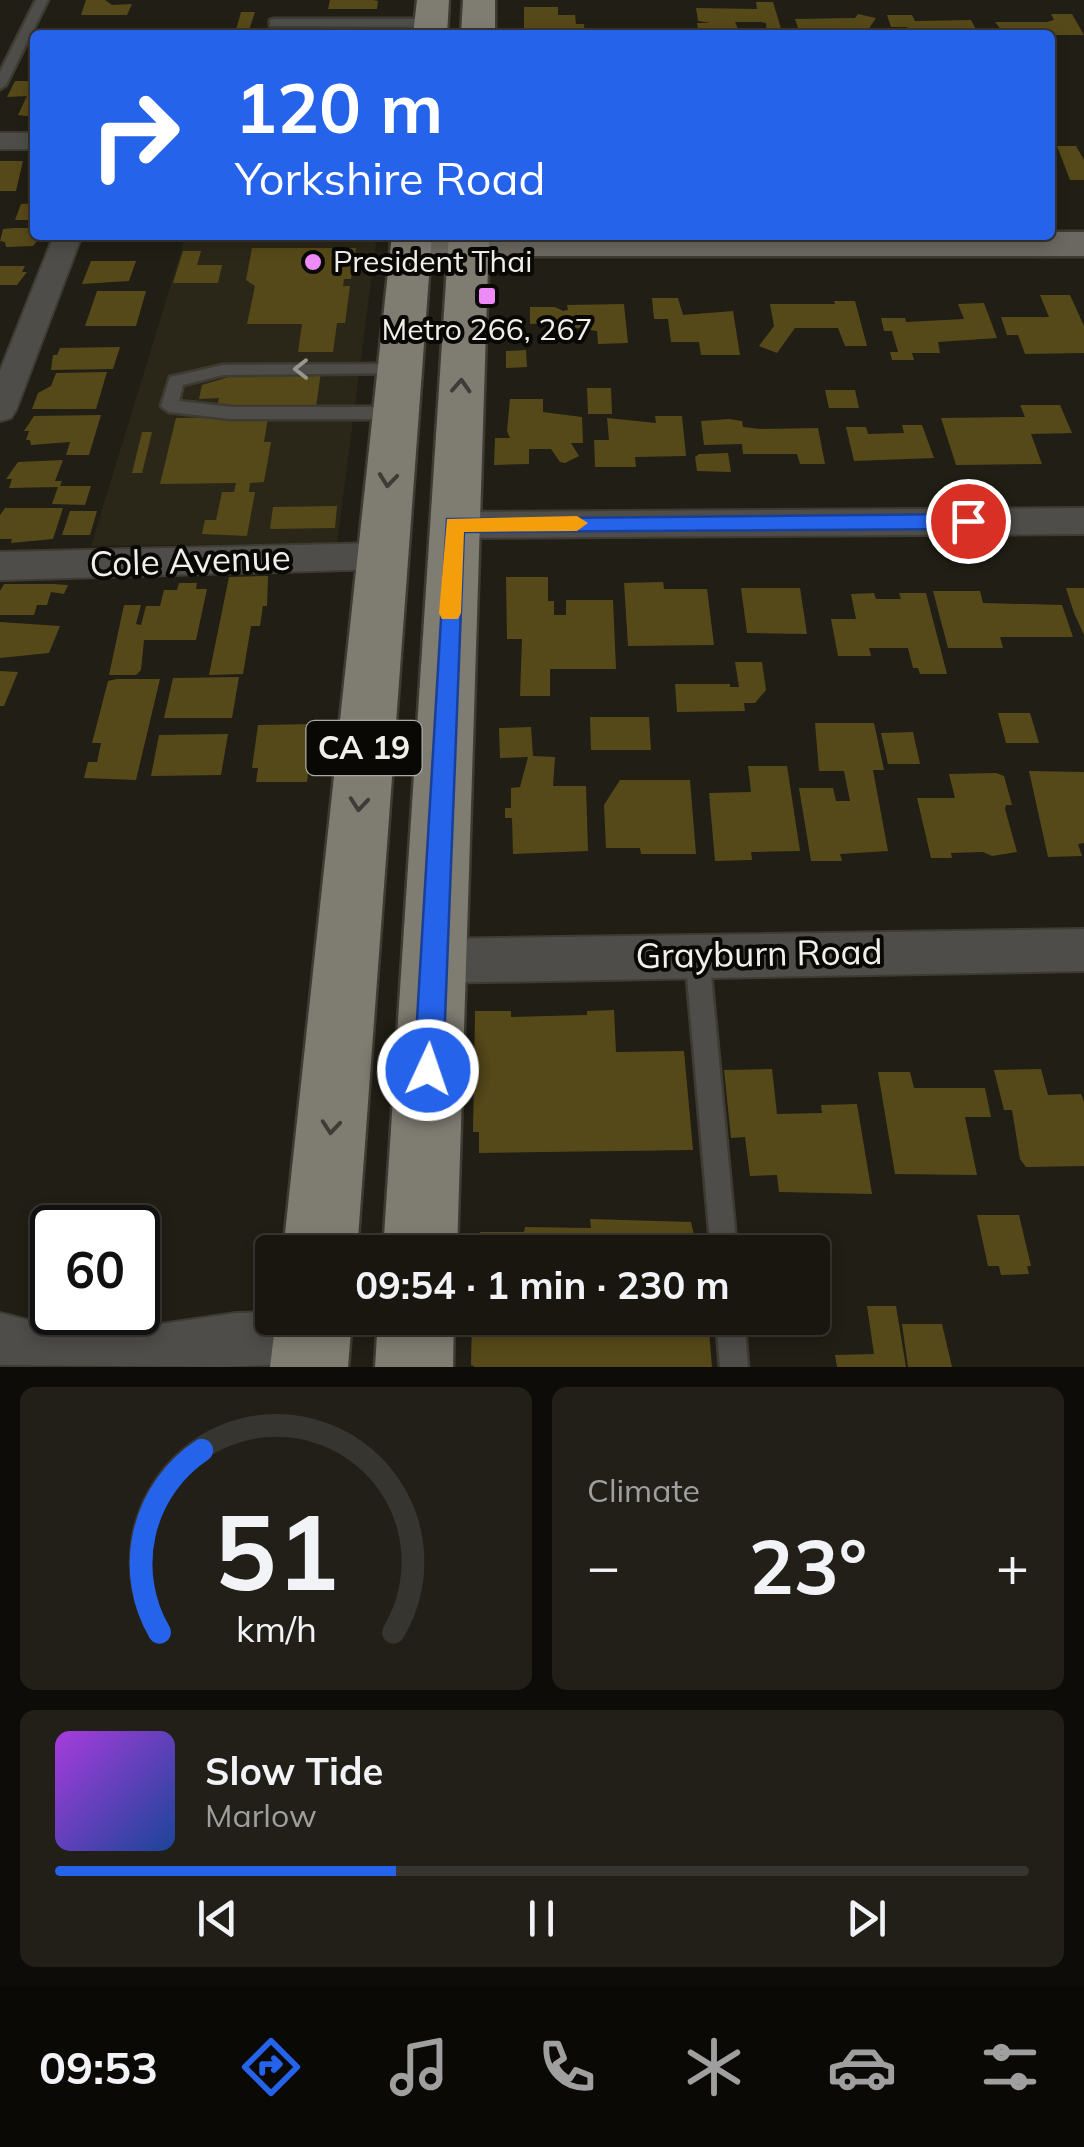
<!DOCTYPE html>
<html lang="en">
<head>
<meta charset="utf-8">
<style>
  :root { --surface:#191610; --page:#221f19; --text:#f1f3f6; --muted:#9f9f9f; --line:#373530; --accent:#2563eb }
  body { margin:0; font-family:Mulish,sans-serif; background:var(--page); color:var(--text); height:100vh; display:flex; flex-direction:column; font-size:38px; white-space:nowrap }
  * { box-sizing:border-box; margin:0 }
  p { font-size:32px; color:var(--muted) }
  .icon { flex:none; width:55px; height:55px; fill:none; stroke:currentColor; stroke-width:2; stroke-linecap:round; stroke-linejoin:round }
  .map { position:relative; height:1367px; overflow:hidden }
  .side { display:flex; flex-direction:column; gap:20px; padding:20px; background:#0e0c09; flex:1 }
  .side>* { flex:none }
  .banner { position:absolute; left:30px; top:30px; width:1025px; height:210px; border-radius:10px; box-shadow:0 5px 15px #0003,0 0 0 2px var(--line); background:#2563eb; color:#fff; overflow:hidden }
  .speed { position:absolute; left:30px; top:1205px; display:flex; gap:20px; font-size:50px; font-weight:700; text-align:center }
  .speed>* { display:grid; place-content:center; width:130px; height:130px; border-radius:50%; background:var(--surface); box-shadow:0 5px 15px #0003,0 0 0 2px var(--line); line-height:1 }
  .speed .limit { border:5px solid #111; border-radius:15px; background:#fff; color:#111 }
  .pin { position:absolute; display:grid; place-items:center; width:85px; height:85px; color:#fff; margin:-42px; border:5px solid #fff; border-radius:50%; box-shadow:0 2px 10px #0007 }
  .me { position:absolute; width:110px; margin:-55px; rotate:3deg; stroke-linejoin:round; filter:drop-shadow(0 0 8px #0008) }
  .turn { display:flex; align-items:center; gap:35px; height:210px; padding:0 40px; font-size:45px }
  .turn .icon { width:130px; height:130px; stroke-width:2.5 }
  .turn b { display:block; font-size:70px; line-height:85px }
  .big { font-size:75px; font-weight:700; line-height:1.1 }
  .side .card { flex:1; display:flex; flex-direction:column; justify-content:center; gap:15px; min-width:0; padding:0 35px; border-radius:15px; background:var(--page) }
  .side .dial { align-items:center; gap:0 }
  .dial svg { height:260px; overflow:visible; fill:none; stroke:var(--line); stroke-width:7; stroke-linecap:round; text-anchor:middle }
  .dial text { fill:var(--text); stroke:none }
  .song { display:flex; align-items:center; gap:30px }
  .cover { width:120px; height:120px; border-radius:15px; background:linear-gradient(135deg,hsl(280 70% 55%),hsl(220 70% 35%)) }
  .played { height:10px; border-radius:5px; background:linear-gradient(90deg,var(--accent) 35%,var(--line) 35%) }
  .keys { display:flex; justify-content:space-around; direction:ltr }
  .heat { display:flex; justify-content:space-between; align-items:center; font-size:55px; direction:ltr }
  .side .tiles { flex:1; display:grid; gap:20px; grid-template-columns:1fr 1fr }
  .card:last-child { grid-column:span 2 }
  .trip { position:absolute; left:255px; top:1235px; width:575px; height:100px; border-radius:10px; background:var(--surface); box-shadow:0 5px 15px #0003,0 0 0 2px var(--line); font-weight:700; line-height:100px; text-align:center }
  .menu { display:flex; height:160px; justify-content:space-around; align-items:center; background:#0a0906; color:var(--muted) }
  .menu .icon { width:70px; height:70px }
  .menu .active { color:var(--accent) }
  .menu b { font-size:45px; color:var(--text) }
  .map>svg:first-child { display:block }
</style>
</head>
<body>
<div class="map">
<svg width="1084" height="1367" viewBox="0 0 1084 1367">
  <rect width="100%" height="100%" fill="#211e15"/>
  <polygon fill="#2b2718" points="186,235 377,235 337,543 91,546"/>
  <g fill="#564919">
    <polygon points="86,0 105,0 112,5 132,4 127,15 81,15"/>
    <polygon points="330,0 373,0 378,1 377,9 328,9"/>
    <polygon points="756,2 773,2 783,35 767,35 766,23 761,22 735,22 741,35 699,35 697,23 710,23 698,21 696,8 757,9"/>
    <polygon points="524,7 558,7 558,15 575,15 576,24 584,24 585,35 524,34"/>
    <polygon points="241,12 255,12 249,30 236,30"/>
    <polygon points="858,14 876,18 868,30 862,30 864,35 816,35 814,28 798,28 795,19 855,18"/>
    <polygon points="1051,14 1072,14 1084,35 1054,35 1057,39 1050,39 1050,35 1005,35 995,22 1047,22 1054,20"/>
    <polygon points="887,15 912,15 915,21 971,20 979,35 910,35 907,27 891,27"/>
    <polygon points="339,26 374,26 372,35 324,35 324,31 338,31"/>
    <polygon points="15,81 35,81 35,117 18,115 27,96 7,97"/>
    <polygon points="1057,146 1076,146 1084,160 1084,180 1070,180"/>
    <polygon points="0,161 23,161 16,191 0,191"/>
    <polygon points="35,203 35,220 15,220 21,204"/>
    <polygon points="14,228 35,228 35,235 42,235 33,246 6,247 5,242 0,241 3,229"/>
    <polygon points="252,248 356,248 351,279 344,279 343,286 350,286 345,323 337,323 333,352 298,352 302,324 247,324 255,286 246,280"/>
    <polygon points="183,251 201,251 197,265 222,265 218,283 173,283"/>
    <polygon points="91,261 136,261 129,281 82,284"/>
    <polygon points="0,266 25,266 22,272 27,272 17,285 0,285"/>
    <polygon points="97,291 146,291 136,326 85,326"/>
    <polygon points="1040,295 1070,295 1084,326 1084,353 1025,354 1018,335 1007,335 1001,317 1049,317"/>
    <polygon points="652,298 678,298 683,315 733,311 740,355 701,355 699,342 671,342 668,319 654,319"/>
    <polygon points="834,301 855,301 867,346 845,346 838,328 795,328 777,353 759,346 774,326 770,304 835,304"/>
    <polygon points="984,303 997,338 938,342 940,353 912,353 914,360 892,360 890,352 898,352 892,331 884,331 881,318 905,318 906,322 964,319 958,304"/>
    <polygon points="624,304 628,343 598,344 597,331 569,327 569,322 530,324 530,307 555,307 563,311 568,310 567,305"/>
    <polygon points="120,347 113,369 51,370 53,355 57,355 60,348"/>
    <polygon points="526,350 527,367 506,368 506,351"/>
    <polygon points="107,372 96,409 32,409 38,393 51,386 56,373"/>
    <polygon points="245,372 321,372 316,407 217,408 219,398 199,399 202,385"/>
    <polygon points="587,388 611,388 612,414 588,414"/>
    <polygon points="825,390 855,390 859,408 829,408"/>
    <polygon points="510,399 543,399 543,412 582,417 583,443 571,443 579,456 565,463 560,462 551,449 529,449 529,464 494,465 495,438 510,438 507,431"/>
    <polygon points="1020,405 1060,405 1072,433 1031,434 1042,464 956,465 941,418 1025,417"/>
    <polygon points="101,415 89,455 66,455 70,442 31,445 30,440 26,440 29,431 24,431 34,416"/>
    <polygon points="655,416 682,416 686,456 635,457 636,467 595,467 594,440 609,440 607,418 656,423"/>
    <polygon points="268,417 264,442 271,442 264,482 250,483 249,492 255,492 247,536 202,534 205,520 216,520 222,492 234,492 236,483 160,484 176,418"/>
    <polygon points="729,419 742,421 743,427 761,429 818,428 825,464 800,464 797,454 743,454 742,444 704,445 701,421"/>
    <polygon points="902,425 922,425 934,458 854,461 846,427 866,427 868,434 904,433"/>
    <polygon points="142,432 152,432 142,473 132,473"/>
    <polygon points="728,453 731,472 697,471 695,457 699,454"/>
    <polygon points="63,460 55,481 62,481 60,486 91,486 85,505 52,504 58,487 9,488 12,479 6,479 18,462"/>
    <polygon points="337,506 335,528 270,529 273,507"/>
    <polygon points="5,508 63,508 53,539 11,543 12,539 0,539 0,515"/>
    <polygon points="70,511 97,511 90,535 62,535"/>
    <polygon points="268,576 267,606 263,606 260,626 251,626 243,674 209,675 229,577"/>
    <polygon points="506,577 548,577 548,601 554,601 554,615 566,615 566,600 613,600 616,669 550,669 550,696 520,696 522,639 507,639"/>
    <polygon points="663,582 664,589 707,589 714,645 628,646 624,583"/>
    <polygon points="179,583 197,583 196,589 207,589 196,640 144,640 141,670 136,675 109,675 124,605 141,605 136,624 141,625 146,606 160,606 164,590 177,590"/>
    <polygon points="4,584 53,584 68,585 64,594 51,592 47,605 37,605 34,615 0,615 0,591"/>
    <polygon points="741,588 800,588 807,634 747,633"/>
    <polygon points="1066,588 1084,588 1084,635 1074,613"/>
    <polygon points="933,591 980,591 983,603 1062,605 1073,637 1000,637 1003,648 948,648"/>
    <polygon points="874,593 876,599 901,599 899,593 926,593 947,674 920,674 918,668 913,668 908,648 869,648 871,656 838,656 831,619 856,619 851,594"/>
    <polygon points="0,622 60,626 49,653 0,658"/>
    <polygon points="735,662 762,662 766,690 755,703 744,703 745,711 677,712 675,684 730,684 730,687 739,687"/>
    <polygon points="0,671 18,672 4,706 0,706"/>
    <polygon points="239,677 232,718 164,718 173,678"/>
    <polygon points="117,679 160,679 136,780 84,778 88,762 97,762 101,743 92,743 108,681"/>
    <polygon points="998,713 1030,713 1039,743 1006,743"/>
    <polygon points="590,717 649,717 651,750 591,750"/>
    <polygon points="815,723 874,723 884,770 873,770 888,851 840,854 842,861 811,861 799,788 833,788 836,801 850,801 844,771 819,771"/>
    <polygon points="314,724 307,782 256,782 258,768 252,768 258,725"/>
    <polygon points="531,727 533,756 555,757 553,786 586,786 588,851 513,854 512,818 505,818 505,808 511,808 511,788 520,787 528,757 500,758 499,728"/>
    <polygon points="913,732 920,764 888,764 881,733"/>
    <polygon points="228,734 221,775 151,776 159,735"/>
    <polygon points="748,766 787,766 800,851 751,852 752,860 715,861 709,793 751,792"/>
    <polygon points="1029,771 1084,772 1084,843 1078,844 1082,856 1048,857"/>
    <polygon points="996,773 1004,776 1012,805 1006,805 1005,809 1017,852 992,856 983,852 951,853 952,858 931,858 917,798 955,798 949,774"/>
    <polygon points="620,780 690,780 696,854 641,854 640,848 606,848 604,805"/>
    <polygon points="614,1010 616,1052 684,1051 693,1150 479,1153 479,1132 473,1132 475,1011 511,1011 511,1017 587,1015 587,1011"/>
    <polygon points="772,1069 777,1114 822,1113 821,1105 857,1104 872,1194 779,1192 777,1175 750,1176 745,1137 731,1138 724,1070"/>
    <polygon points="1041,1069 1048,1095 1081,1094 1084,1102 1084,1166 1026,1167 1020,1159 1012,1110 1004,1110 994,1070"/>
    <polygon points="878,1072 910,1072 914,1088 985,1088 991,1117 965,1117 977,1175 895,1174"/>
    <polygon points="977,1215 1019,1215 1031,1266 1027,1266 1029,1274 1001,1275 999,1266 988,1266"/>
    <polygon points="590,1219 691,1222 698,1252 479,1252 480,1232 524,1232 525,1227 591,1228"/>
    <polygon points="867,1306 896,1306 906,1367 837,1367 835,1355 874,1354"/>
    <polygon points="472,1318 708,1318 712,1367 475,1367 471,1365"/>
    <polygon points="902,1324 942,1324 952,1367 908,1367"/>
  </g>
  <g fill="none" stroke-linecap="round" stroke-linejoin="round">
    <g stroke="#3e3b33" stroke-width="5">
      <g id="lane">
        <polygon points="36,0 48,0 6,85 0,89 0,72"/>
        <polygon points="274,19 431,19 437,23 431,27 270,26 270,20"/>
        <polygon points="399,364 407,369 405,373 223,375 183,385 179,401 231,407 394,407 402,413 394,419 231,419 169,412 161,406 170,377 223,365"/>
        <polygon points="697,943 705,946 709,954 737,1252 711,1252 685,954 689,946"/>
        <polygon points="716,1318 744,1318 748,1367 720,1367"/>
      </g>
    </g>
    <g stroke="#3e3b33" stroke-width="4">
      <g id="street">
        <rect x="0" y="133" width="35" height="16"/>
        <polygon points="54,235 82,235 16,410 11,418 0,421 0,371"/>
        <polygon points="1084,508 1084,534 454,538 442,534 437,525 442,516 454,512"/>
        <polygon points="381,543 393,547 398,556 393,565 381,569 0,580 0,552"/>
        <polygon points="1084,929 1084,971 434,983 418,976 412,961 418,946 434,939"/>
        <polygon points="272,1312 272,1318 332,1318 339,1337 332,1356 313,1363 225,1367 0,1365 0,1313 87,1335 236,1313"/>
      </g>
    </g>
    <g stroke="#3e3b33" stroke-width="5">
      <polygon id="secondary" points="1050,232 1084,232 1084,256 411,256 397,253 391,244 398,235 1050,235"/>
    </g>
    <g stroke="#3e3b33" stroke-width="5">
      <g id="primary">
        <polygon points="417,0 449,0 447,35 413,35"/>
        <polygon points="463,0 495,0 495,35 461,35"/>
        <polygon points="392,235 432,235 357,1252 283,1252"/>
        <polygon points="449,235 489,235 457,1252 383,1252"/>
        <polygon points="276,1318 352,1318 348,1367 270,1367"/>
        <polygon points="378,1318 454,1318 453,1367 375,1367"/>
      </g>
    </g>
    <use href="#lane" fill="#4f4d49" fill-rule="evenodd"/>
    <use href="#street" fill="#4f4d49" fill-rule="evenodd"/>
    <use href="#secondary" fill="#6a6860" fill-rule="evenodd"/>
    <use href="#primary" fill="#7f7c72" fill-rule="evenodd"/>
  </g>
  <defs><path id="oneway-chevron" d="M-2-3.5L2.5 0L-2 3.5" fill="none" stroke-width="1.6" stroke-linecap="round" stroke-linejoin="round" transform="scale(2.5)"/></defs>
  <use stroke="#989691" href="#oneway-chevron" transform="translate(301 369) rotate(-180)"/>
  <g stroke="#3e3c36">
    <use href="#oneway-chevron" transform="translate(461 386) rotate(-87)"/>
    <use href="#oneway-chevron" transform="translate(388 480) rotate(96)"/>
    <use href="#oneway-chevron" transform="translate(359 804) rotate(95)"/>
    <use href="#oneway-chevron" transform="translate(331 1127) rotate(95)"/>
  </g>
  <polygon fill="#2563eb" stroke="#184099" stroke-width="2.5" points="968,514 979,521 968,529 464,532 443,1070 438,1080 428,1084 419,1080 414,1070 447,519"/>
  <polygon fill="#f59e0b" points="577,516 588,523 577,531 464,532 461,613 458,619 442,619 439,613 447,519"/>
  <g fill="#ef8bf7" stroke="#090805" stroke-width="4">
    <circle cx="313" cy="262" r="10"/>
    <rect x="477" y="286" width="20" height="20" rx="5"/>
  </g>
  <g text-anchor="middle" stroke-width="8" stroke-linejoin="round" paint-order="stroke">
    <g font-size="30" fill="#f1efe9" stroke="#090805" text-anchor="start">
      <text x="333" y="272">President Thai</text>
      <text x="487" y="340" text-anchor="middle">Metro 266, 267</text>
    </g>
    <rect fill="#090805" stroke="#abaaa5" stroke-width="2.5" x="306.5" y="721" width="115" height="54" rx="8"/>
    <g font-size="32" font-weight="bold" fill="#f1efe9">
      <text x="364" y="759">CA 19</text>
    </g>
    <g font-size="35" fill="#f1efe9" stroke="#090805">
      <text transform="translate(190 561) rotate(-2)" y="12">Cole Avenue</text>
      <text transform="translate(759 954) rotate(-1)" y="12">Grayburn Road</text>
    </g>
  </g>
</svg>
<div class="speed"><div class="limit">60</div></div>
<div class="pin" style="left:968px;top:521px;background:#d93025"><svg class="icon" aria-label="arrive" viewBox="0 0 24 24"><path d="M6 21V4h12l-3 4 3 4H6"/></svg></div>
<svg class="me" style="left:428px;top:1070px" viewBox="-20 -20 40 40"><circle r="17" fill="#2563eb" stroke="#fff" stroke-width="3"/><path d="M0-11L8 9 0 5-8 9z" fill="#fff"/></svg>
<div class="trip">09:54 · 1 min · 230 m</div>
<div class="banner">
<div class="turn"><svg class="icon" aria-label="right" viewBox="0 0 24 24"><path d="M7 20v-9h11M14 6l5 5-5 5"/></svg><div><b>120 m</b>Yorkshire Road</div></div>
</div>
</div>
<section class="side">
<div class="tiles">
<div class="card dial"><svg viewBox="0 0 100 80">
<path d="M14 69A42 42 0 1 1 86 69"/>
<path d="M14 69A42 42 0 0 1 27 13" stroke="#2563eb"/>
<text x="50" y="56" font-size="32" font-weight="700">51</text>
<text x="50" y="72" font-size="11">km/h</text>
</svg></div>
<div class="card"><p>Climate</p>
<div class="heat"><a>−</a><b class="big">23°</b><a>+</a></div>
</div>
<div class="card">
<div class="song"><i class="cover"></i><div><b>Slow Tide</b><p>Marlow</p></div></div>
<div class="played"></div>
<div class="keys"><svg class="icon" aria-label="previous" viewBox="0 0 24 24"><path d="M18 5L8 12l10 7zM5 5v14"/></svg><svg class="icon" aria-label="pause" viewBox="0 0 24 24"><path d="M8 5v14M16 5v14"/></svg><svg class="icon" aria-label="next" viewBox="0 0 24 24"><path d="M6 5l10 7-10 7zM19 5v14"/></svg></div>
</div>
</div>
</section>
<nav class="menu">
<b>09:53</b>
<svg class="icon active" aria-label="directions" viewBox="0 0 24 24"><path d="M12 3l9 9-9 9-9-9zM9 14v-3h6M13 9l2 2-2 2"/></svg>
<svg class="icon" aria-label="music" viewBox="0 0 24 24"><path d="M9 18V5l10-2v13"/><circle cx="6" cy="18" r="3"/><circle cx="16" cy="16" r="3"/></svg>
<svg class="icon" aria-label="phone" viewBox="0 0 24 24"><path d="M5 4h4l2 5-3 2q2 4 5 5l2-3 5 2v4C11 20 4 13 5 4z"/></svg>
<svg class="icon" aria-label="climate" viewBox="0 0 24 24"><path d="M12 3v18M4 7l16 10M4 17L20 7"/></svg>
<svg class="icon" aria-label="car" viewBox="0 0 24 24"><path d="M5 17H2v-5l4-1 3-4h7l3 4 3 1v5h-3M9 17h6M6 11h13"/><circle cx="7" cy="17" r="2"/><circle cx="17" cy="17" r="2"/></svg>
<svg class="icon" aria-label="filters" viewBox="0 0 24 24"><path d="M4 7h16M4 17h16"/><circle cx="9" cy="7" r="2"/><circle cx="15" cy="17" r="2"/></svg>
</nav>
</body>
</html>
